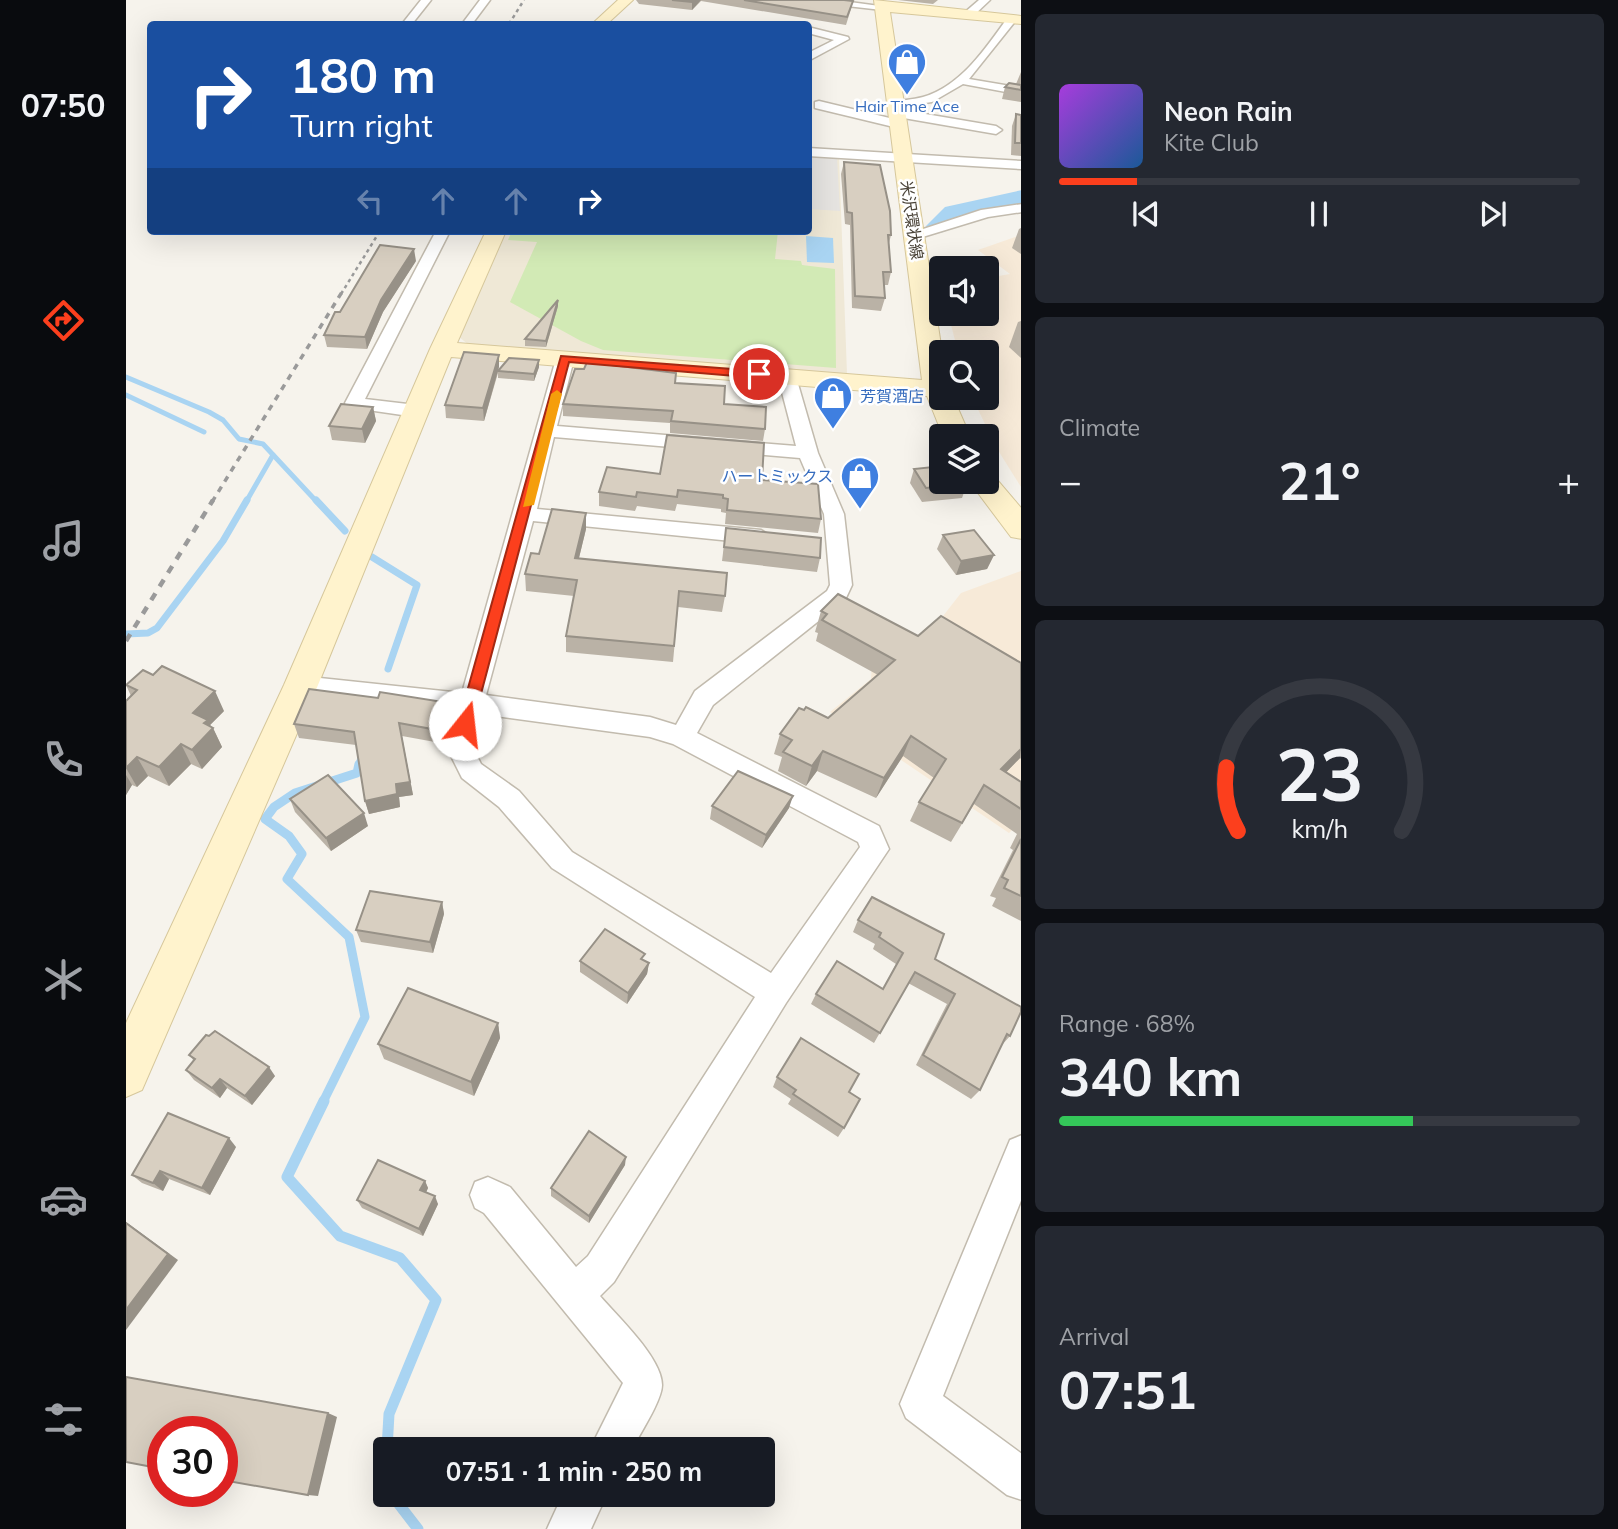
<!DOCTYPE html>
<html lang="en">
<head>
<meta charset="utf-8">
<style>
  :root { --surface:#171b24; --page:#242831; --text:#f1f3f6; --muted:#9ea1a6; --line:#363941; --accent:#fc3f1d }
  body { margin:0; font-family:Mulish,"Noto Sans JP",sans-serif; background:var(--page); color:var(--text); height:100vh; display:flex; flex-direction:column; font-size:26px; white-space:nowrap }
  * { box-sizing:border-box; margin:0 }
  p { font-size:23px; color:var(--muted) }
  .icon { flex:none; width:38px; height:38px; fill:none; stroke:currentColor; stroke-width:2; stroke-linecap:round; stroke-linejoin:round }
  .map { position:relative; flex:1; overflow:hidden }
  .sheet { display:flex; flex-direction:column; gap:14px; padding:14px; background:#0d0f14; width:597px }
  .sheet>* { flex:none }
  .hud { position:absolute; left:21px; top:21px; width:665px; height:214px; border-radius:7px; box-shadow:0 7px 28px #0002; background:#1a4fa0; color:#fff; overflow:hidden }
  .buttons { position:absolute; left:803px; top:256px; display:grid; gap:14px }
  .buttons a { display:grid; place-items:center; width:70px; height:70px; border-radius:7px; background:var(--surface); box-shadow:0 7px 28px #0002; font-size:35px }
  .speed { position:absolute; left:21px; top:1416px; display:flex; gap:14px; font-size:35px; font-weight:700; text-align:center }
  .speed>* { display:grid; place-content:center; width:91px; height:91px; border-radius:50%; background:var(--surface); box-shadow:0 7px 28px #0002; line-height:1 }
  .speed .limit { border:10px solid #d22; background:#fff; color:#111 }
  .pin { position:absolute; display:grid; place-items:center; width:60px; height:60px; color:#fff; margin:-30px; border:4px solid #fff; border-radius:50%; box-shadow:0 2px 7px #0007 }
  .me { position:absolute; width:77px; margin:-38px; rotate:16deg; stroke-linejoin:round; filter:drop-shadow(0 0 5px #0008) }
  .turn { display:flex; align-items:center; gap:24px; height:147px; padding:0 28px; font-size:32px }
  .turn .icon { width:91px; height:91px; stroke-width:2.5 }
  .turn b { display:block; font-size:49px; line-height:60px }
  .lanes { display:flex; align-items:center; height:66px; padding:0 28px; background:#0003; justify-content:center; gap:35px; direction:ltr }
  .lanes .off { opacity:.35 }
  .big { font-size:52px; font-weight:700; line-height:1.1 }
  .sheet .tile { flex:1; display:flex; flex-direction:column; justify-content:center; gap:10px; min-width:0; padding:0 24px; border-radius:10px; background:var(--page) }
  .sheet .dial { align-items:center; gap:0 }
  .dial svg { height:182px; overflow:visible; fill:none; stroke:var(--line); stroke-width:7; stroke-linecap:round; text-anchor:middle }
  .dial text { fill:var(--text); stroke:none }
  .song { display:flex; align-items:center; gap:21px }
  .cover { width:84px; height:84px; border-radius:10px; background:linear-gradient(135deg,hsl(280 70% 55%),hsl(210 70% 35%)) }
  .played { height:7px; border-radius:4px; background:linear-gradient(90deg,var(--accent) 15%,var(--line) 15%) }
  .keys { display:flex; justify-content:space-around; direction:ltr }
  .heat { display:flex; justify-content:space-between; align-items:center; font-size:38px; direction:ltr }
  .charge { height:10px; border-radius:5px; background:linear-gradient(90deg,#34c759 68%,var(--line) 0) }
  .trip { position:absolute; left:247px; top:1437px; width:402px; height:70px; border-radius:7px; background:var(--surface); box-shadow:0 7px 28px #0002; font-weight:700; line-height:70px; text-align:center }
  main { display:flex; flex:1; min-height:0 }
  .tab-bar { display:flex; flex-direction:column; width:126px; justify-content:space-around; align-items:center; background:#090b0e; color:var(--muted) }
  .tab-bar .icon { width:49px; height:49px }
  .tab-bar .on { color:var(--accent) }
  .tab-bar b { font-size:32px; color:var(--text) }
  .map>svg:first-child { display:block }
</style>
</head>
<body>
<main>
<nav class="tab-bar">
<b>07:50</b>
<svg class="icon on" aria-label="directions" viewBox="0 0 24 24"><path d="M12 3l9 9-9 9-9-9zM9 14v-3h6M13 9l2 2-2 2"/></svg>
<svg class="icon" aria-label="music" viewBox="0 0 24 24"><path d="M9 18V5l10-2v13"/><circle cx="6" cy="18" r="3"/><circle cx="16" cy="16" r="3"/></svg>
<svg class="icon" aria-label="phone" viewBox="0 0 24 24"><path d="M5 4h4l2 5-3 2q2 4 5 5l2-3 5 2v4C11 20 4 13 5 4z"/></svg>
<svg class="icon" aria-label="climate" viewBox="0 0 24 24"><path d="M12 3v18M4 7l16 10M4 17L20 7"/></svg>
<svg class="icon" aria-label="car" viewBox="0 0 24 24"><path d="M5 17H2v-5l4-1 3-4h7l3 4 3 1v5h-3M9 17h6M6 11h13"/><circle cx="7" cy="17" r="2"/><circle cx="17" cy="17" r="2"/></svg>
<svg class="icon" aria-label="filters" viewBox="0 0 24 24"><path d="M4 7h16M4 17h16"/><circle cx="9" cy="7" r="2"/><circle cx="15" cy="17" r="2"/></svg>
</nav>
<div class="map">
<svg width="896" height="1529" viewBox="0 0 896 1529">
  <rect width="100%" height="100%" fill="#f6f3ec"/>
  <g fill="#f7ead8">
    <polygon points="895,235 895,487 870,447 846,397 861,397 861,352 832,352 822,313 861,313 861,278 884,274 852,250"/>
    <polygon points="895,571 896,820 883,833 704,712 745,679 746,663 796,643 835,593"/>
  </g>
  <polygon fill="#efe8d6" points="683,154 713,156 721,374 343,345 333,337 381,231 682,231"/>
  <polygon fill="#d2eab5" points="386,231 652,231 649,259 675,261 676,265 709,269 710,368 477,350 455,341 384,302 411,242 382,240"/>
  <polygon fill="#e5e3e0" points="682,155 711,157 714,211 683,209"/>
  <polygon fill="#a9d4f2" points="680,236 707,238 708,263 681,262"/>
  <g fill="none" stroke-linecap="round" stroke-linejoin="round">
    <g stroke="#a9d4f2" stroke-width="5">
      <polyline points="0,377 83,412 97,420 113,439 137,444 191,502"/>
      <polyline points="0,395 78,432"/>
      <polyline points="120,502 147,455"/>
    </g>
    <g stroke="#a9d4f2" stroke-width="7">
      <polyline points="190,500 219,531"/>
      <polyline points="246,557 291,585 262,669"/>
      <polyline points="0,634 22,633 31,628 97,541 121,500"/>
      <polyline points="233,766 236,752"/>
    </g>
    <polyline stroke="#a9d4f2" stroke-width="9" points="197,1102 239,1017 223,937 161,879 176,854 163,836 139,819 148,807 169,793 231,773 233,764"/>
    <g stroke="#a9d4f2" stroke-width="11">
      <polyline points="198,1101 161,1177 214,1236 274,1258 310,1300 263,1414 261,1449"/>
      <polyline points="265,1494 292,1529"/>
    </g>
    <path fill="#a9d4f2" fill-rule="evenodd" d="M 896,190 L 896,206 C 878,209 860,211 844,216 C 827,222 823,237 804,232 L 800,226 L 819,207 Z"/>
    <g stroke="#c2bbae" stroke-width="3">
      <g id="street">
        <polygon points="295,0 305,0 286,24 276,24"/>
        <polygon points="354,0 364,0 346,24 336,24"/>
        <polygon points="668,0 709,0 761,7 756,10"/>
        <polygon points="853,0 864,0 846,17 838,17 838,13"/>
        <path d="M 882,17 L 891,19 L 843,79 L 896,88 L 896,95 L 837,84 L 806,102 L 765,108 L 765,102 C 775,100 786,100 797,97 C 835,86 860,48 882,17 Z"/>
        <polygon points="682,27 722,37 723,39 682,61 682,53 708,40 682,33"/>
        <polygon points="693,101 776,121 778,124 772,128 689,108 689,102"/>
        <polygon points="770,109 870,126 876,130 870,134 766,116 764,113"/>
        <polygon points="682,148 896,161 896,169 682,156"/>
        <polygon points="896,204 896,212 862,217 790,239 782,234 855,210"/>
        <polygon points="310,231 324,231 239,399 290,405 299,411 290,417 221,407 219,403"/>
        <path d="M 439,354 L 448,359 L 431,426 L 670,446 L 652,377 L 661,372 L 670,377 L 692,453 L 718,514 L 726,585 L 719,600 L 587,705 L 571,733 L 753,826 L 763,849 L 660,1003 L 488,1282 L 474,1296 C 492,1317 536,1358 536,1385 C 536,1400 514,1434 506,1449 L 464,1449 L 497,1383 L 358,1213 L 349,1208 L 344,1195 L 349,1182 L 362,1177 L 384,1187 L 450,1267 L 462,1256 L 629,997 L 426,868 L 373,807 L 336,778 L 320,746 L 330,711 L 175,694 L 166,691 L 163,685 L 166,679 L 175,676 L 336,693 L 430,359 ZM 428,437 L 674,458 L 698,514 L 704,585 L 701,591 L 569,691 L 550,725 L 524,717 L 360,695 L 407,521 L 635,544 L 646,537 L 635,530 L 411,509 ZM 355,714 L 524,737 L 547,744 L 732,842 L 734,847 L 645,973 L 446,852 L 393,791 L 355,764 L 346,746 Z"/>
        <polygon points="896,1135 896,1198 817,1396 896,1454 896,1500 881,1495 780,1418 774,1404 884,1140"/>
        <polygon points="437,1494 481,1494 465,1529 421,1529"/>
      </g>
    </g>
    <g stroke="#d6c79b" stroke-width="2">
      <g id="secondary">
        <polygon points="492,0 507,0 481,24 466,24"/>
        <polygon points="748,0 896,16 896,24 764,12 816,352 816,397 827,397 844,436 817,436 801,396 325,357 192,685 16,1090 0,1097 0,1023 158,685 304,349 360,231 380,231 331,343 796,380"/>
        <polygon points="861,473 867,475 896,509 896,539 885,537 843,481 861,481"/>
      </g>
    </g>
    <use href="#street" fill="#fff" fill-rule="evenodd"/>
    <use href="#secondary" fill="#fff3cd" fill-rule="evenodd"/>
    <g stroke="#9a9a9a" stroke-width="2.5" stroke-dasharray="3.5 3.5" stroke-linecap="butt">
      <polyline points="383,24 398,0"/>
      <polyline points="215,294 254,231"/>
    </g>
    <polyline stroke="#9a9a9a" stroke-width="3.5" stroke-dasharray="6 6" stroke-linecap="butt" points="86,502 216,292"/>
    <polyline stroke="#9a9a9a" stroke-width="4.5" stroke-dasharray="8 8" stroke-linecap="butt" points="0,641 87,500"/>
  </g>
  <g fill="#bab2a6">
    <polygon points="510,0 718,0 727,1 725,9 720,25 575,1 566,10 513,4"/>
    <polygon points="772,0 812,0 807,4"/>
    <polygon points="895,72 895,102 876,99 879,87 890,84"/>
    <polygon points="890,114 895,115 895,156 885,155 886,126"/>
    <polygon points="718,162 765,235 763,243 765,272 762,285 758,285 759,298 755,311 726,308 724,225 719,224 715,174"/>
    <polygon points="895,228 895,254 886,248 893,229"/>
    <polygon points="290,261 257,312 241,349 201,347 198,335 214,312"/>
    <polygon points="432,306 420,347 399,346 399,339"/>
    <polygon points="895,321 895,358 883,347 892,322"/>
    <polygon points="413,360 413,367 408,381 372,378 372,373 358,421 320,418 319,405 373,367 372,370"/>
    <polygon points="549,383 598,404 639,429 637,441 544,433 544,423 437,416 437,404"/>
    <polygon points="247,407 250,421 239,443 206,440 203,426"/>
    <polygon points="788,469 841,484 836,498 796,502 784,483"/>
    <polygon points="534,474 636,480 695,519 692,533 599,524 600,513 595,512 595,509 551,504 549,511 511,506 509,511 473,506 473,492"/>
    <polygon points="460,513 460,529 453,558 599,596 596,612 552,607 547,662 440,652 440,636 448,596 400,591 399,574 413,554"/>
    <polygon points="600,528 694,558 691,572 596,561"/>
    <polygon points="817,535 868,555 861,569 830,575 811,549"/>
    <polygon points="695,611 895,663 895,759 894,758 880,772 895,782 895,921 866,906 870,898 864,896 887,850 884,848 891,834 848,804 825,842 784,821 793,802 808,778 777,756 750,798 691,771 680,786 652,771 656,757 648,754 654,734 678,710 702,718 752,675 690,641 692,633 689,632"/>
    <polygon points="0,685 98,711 84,725 87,728 96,747 76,769 65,764 43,786 22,776 11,787 6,785 0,795 0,701 5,696"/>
    <polygon points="319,715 309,742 276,736 287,795 273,797 274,807 243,814 239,801 230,745 173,738 168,724"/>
    <polygon points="164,799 242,826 205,851 169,812"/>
    <polygon points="586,806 663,808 636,848 584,819"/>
    <polygon points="316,902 318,914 307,953 235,942 230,930"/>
    <polygon points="732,920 809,959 884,1036 875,1046 854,1090 845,1099 790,1065 821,1004 782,983 748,1043 685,1004 690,994 757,989 770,964 747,949 749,944 727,932"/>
    <polygon points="518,960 523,963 521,974 501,1004 454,972 454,961"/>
    <polygon points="372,1023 374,1038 348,1096 258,1059 252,1044"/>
    <polygon points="63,1055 149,1076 126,1105 101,1088 94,1098 68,1080 60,1070 68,1061"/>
    <polygon points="651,1077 723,1092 718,1128 712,1137 662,1104 665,1099 647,1087"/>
    <polygon points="110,1147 84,1195 43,1179 37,1191 16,1183 6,1175"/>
    <polygon points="499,1165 463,1223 425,1196 425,1188"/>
    <polygon points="299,1181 302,1188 300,1192 312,1204 297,1236 236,1208 231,1200"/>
  </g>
  <g fill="#979187">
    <polygon points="569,0 575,0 566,10 566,2"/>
    <polygon points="288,249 290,261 257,312 241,349 239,337 255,300"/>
    <polygon points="432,300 432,306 420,347 420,341"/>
    <polygon points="373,355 373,367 358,421 357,408"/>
    <polygon points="413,360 413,367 408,381 408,374"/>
    <polygon points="247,407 250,421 239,443 236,429"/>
    <polygon points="460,513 460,529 449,574 449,558"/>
    <polygon points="868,555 861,569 830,575 835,561"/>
    <polygon points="89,691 98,711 84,725 86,729 87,728 96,747 76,769 66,750 67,713"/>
    <polygon points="317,702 319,715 309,742 306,729"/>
    <polygon points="273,723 287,795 273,797 274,807 243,814 239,801 270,784"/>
    <polygon points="785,736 777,756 750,798 758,778"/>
    <polygon points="55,744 65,764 43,786 33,767"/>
    <polygon points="895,749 894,758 864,789 875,769"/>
    <polygon points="697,751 691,771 680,786 686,766"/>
    <polygon points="11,757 22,776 11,787 0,768"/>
    <polygon points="0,775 6,785 0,795"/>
    <polygon points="667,796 663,808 636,848 640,835"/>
    <polygon points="238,813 242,826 205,851 200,838"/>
    <polygon points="316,902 318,914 307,953 304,942"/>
    <polygon points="523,963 521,974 501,1004 502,993"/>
    <polygon points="372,1023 374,1038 348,1096 345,1082"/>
    <polygon points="143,1067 149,1076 126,1105 119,1096"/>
    <polygon points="94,1079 101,1088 94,1098 86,1088"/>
    <polygon points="103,1138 110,1147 84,1195 76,1188"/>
    <polygon points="500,1157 499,1165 463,1223 463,1216"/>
    <polygon points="34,1171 43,1179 37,1191 27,1183"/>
    <polygon points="299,1181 302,1188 298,1197 294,1190"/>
    <polygon points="309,1196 312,1204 297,1236 293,1229"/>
    <polygon points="0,1222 52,1260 0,1330"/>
    <polygon points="202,1413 211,1417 192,1496 182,1495"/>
  </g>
  <g fill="#d8cfc1" stroke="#979187" stroke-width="2">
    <polygon points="546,0 569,0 566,2"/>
    <polygon points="618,0 718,0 727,1 721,17"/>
    <polygon points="883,83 895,85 895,90 879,87"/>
    <polygon points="890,114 895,115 895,143 889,143"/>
    <polygon points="718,162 754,165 764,211 765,235 762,235 765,272 757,272 759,298 729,296 726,213 721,212"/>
    <polygon points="254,245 288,249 255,300 239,337 198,335 209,312 214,312"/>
    <polygon points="432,300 420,341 399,339"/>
    <polygon points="338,352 373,355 357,408 319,405"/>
    <polygon points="383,358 413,360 408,374 372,371"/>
    <polygon points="461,362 550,373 549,383 599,386 598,404 640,407 639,429 545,421 547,411 437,404 449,369 458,369"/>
    <polygon points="215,404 247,407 236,429 203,426"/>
    <polygon points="541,435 638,443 636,480 692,484 695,519 601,510 602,499 597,498 597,495 552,490 551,497 511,492 510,497 473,492 481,467 534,474"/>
    <polygon points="816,466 816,481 839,481 841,484 800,488 788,469"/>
    <polygon points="426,509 460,513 449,558 601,573 599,596 553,591 548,646 440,636 451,580 399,574 405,553 413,554"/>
    <polygon points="600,528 695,538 694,558 598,547"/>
    <polygon points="848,530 868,555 835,561 817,535"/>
    <polygon points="712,594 792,636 815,616 895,663 895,749 875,769 895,782 895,809 858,785 836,823 793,802 820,759 785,736 758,778 697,751 686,766 657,752 666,740 654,734 673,708 678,710 680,707 702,718 769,660 696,620 701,614 695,611"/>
    <polygon points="36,666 89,691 67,713 82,720 78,723 87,728 66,750 55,744 33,767 11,757 0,768 0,701 11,690 0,685 17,670 27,675"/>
    <polygon points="183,689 252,698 254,692 317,702 306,729 273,723 284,782 270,784 271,794 239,801 228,732 168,724"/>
    <polygon points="612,771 667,796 640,835 586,806"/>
    <polygon points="202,775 238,813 200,838 164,799"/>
    <polygon points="895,839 895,896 878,888 882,880 876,877"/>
    <polygon points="244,891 316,902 304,942 230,930"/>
    <polygon points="746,897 818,934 809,959 895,1007 895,1012 884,1036 881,1034 854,1090 797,1055 829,994 789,972 754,1033 690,994 711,961 757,989 777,953 753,937 755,933 732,920"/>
    <polygon points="479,929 519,954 515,959 523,963 502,993 454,961"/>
    <polygon points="282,988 372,1023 345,1082 252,1044"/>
    <polygon points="89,1031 143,1067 119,1096 94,1079 86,1088 60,1070 69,1059 63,1055 80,1035 83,1036"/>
    <polygon points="675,1038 733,1074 723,1092 734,1099 718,1128 667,1094 670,1090 651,1077"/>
    <polygon points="42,1113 103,1138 76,1188 34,1171 27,1183 6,1175"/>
    <polygon points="463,1131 500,1157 463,1216 425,1188"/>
    <polygon points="252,1160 299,1181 294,1190 309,1196 293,1229 231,1200"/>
    <polygon points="0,1223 42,1254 0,1310"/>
    <polygon points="0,1377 202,1413 182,1495 96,1480 96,1432 37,1432 37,1469 0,1462"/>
  </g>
  <polygon fill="#fc3f1d" stroke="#a42913" stroke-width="2" points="435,356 633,371 639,374 633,378 443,362 347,724 339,730 332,724"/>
  <polygon fill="#f59e0b" points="431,390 436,394 408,505 397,507 425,394"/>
  <defs>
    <g id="shop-pin" transform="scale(2.0125)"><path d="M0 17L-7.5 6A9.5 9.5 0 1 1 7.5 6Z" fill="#3f7fe0" stroke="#fff"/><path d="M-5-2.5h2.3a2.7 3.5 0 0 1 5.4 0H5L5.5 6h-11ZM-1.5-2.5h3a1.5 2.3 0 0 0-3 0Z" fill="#fff"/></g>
  </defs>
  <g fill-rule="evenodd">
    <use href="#shop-pin" x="781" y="62"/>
    <use href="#shop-pin" x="707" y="396"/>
    <use href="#shop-pin" x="734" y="476"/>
  </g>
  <g text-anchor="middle" stroke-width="5" stroke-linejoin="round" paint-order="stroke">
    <g font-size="16" fill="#366cbe" stroke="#fff">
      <text x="781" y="112">Hair Time Ace</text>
      <text x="734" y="402" text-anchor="start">芳賀酒店</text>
      <text x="707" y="482" text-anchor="end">ハートミックス</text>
    </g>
    <g font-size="16" fill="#4b4439" stroke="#fff">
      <text transform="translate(786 220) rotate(82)" y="6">米沢環状線</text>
    </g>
  </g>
</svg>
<div class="buttons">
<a><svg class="icon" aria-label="sound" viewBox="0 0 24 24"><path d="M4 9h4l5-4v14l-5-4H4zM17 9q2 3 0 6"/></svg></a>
<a><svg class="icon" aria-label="search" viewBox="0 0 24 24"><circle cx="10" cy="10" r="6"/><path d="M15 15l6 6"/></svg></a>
<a><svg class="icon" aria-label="layers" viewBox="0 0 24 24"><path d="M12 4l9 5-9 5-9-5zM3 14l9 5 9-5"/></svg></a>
</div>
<div class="speed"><div class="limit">30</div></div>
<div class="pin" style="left:633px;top:374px;background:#d93025"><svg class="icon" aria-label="arrive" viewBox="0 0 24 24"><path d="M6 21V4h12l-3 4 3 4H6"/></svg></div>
<svg class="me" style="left:339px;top:724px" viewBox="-20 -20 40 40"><circle r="19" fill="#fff"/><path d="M0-13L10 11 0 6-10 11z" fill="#fc3f1d"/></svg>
<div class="trip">07:51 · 1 min · 250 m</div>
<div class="hud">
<div class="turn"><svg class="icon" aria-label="right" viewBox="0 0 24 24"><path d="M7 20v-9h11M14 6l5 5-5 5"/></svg><div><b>180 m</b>Turn right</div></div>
<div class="lanes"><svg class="icon off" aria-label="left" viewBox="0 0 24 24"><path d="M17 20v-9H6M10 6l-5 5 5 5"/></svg><svg class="icon off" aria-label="ahead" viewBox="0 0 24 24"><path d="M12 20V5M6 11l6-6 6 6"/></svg><svg class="icon off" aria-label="ahead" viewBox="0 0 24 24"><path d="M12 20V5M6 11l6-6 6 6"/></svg><svg class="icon" aria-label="right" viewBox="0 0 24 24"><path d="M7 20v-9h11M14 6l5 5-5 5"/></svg></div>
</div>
</div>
<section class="sheet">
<div class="tile">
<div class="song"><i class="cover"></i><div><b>Neon Rain</b><p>Kite Club</p></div></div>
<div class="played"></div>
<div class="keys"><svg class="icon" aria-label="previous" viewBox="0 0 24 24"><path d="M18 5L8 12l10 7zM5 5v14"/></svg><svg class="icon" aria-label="pause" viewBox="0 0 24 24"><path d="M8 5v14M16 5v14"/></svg><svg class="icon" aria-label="next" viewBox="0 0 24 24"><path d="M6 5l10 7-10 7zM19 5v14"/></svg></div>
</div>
<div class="tile"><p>Climate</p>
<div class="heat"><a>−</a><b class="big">21°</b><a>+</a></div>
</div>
<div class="tile dial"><svg viewBox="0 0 100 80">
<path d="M14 69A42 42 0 1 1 86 69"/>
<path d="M14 69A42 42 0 0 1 9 41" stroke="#fc3f1d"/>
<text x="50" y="56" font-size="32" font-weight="700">23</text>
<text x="50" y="72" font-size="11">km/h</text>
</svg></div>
<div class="tile"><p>Range · 68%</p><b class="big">340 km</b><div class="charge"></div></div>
<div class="tile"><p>Arrival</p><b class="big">07:51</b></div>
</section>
</main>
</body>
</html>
